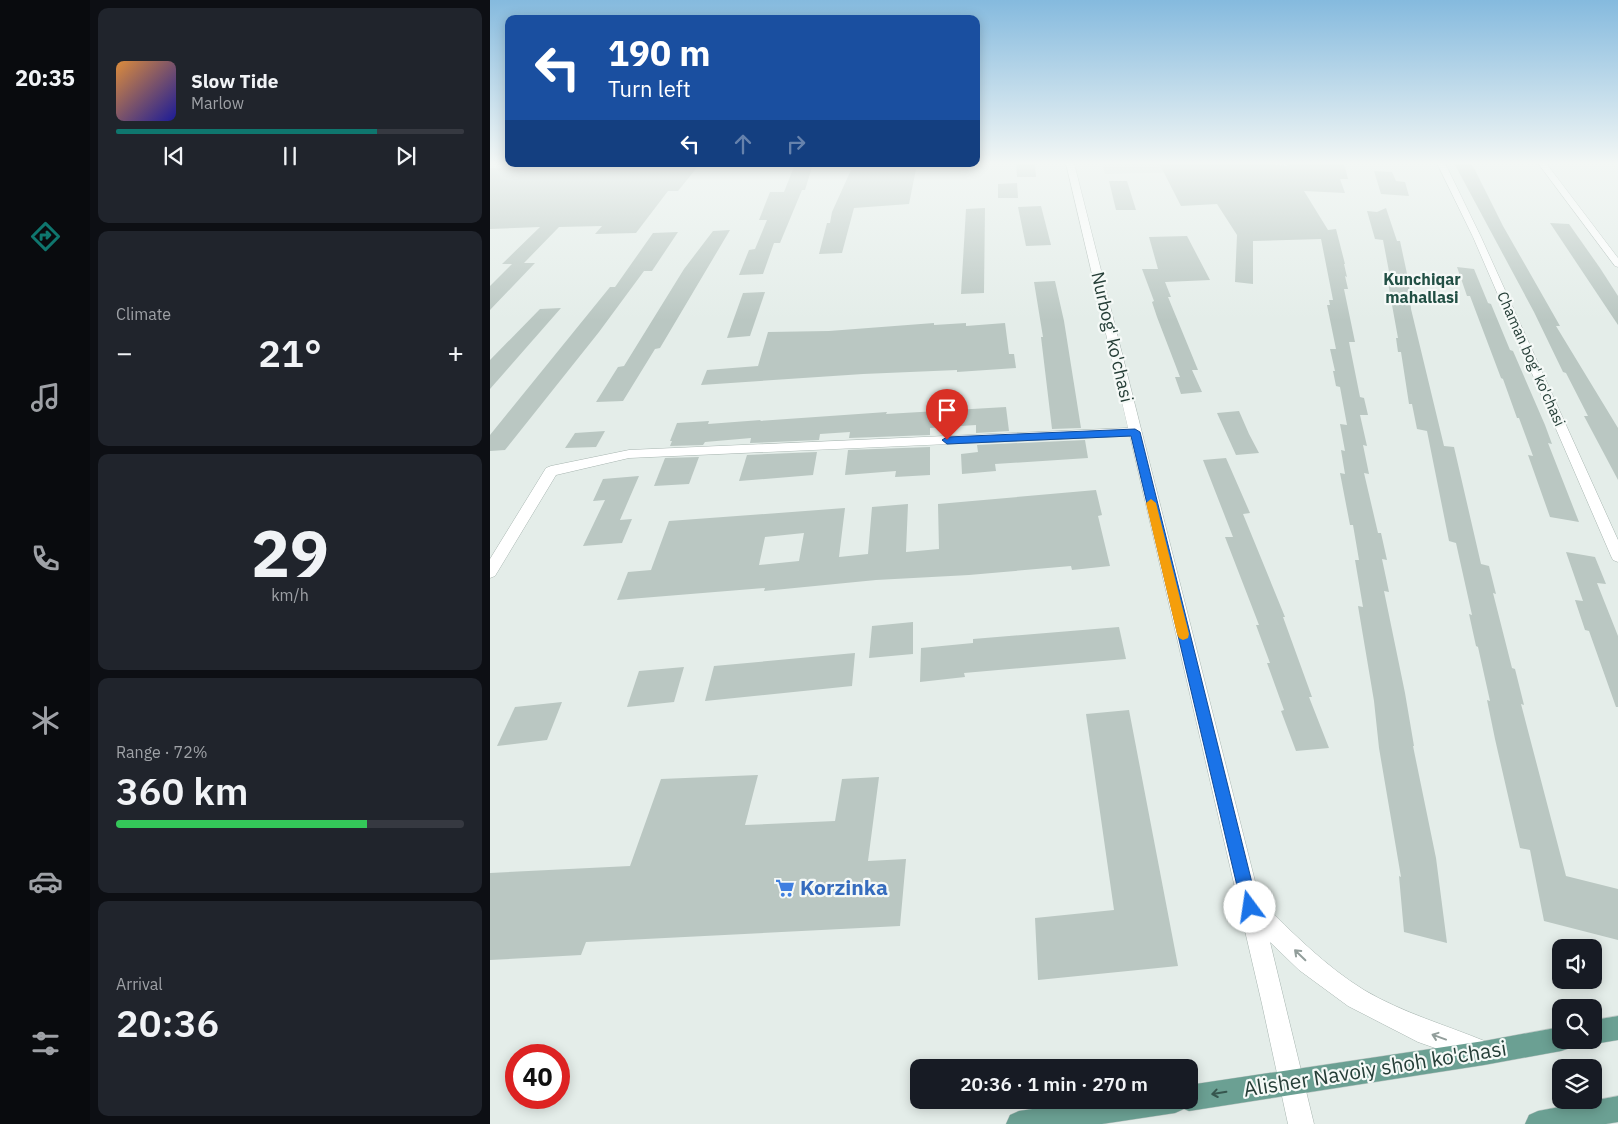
<!DOCTYPE html>
<html lang="en">
<head>
<meta charset="utf-8">
<style>
  :root { --surface:#171b24; --page:#20242c; --text:#f1f3f6; --muted:#9ea1a6; --line:#363941; --accent:#0f766e }
  body { margin:0; font-family:"IBM Plex Sans",sans-serif; background:var(--page); color:var(--text); height:100vh; display:flex; flex-direction:column; font-size:19px; white-space:nowrap }
  * { box-sizing:border-box; margin:0 }
  p { font-size:16px; color:var(--muted) }
  .icon { flex:none; width:28px; height:28px; fill:none; stroke:currentColor; stroke-width:2; stroke-linecap:round; stroke-linejoin:round }
  .map { position:relative; flex:1; overflow:hidden }
  .panel { display:flex; flex-direction:column; gap:8px; padding:8px; background:#0d0f14; width:400px }
  .panel>* { flex:none }
  .hud { position:absolute; left:15px; top:15px; width:475px; height:152px; border-radius:10px; box-shadow:0 2px 12px #0003; background:#1a4fa0; color:#fff; overflow:hidden }
  .controls { position:absolute; left:1062px; top:939px; display:grid; gap:10px }
  .controls a { display:grid; place-items:center; width:50px; height:50px; border-radius:10px; background:var(--surface); box-shadow:0 2px 12px #0003; font-size:25px }
  .speed { position:absolute; left:15px; top:1044px; display:flex; gap:10px; font-size:25px; font-weight:700; text-align:center }
  .speed>* { display:grid; place-content:center; width:65px; height:65px; border-radius:50%; background:var(--surface); box-shadow:0 2px 12px #0003; line-height:1 }
  .speed .limit { border:8px solid #d22; background:#fff; color:#111 }
  .pin { position:absolute; display:grid; place-items:center; width:42px; height:42px; color:#fff; margin:-51px -21px; border-radius:50% 50% 50% 0; rotate:-45deg; box-shadow:0 0 5px #0007 }
  .pin .icon { rotate:45deg }
  .me { position:absolute; width:55px; margin:-28px; rotate:346deg; stroke-linejoin:round; filter:drop-shadow(0 0 4px #0008) }
  .turn { display:flex; align-items:center; gap:18px; height:105px; padding:0 20px; font-size:22px }
  .turn .icon { width:65px; height:65px; stroke-width:2.5 }
  .turn b { display:block; font-size:35px; line-height:42px }
  .lanes { display:flex; align-items:center; height:48px; padding:0 20px; background:#0003; justify-content:center; gap:25px; direction:ltr }
  .lanes .off { opacity:.35 }
  .big { font-size:38px; font-weight:600; line-height:1.1 }
  .panel .tile { flex:1; display:flex; flex-direction:column; justify-content:center; gap:8px; min-width:0; padding:0 18px; border-radius:10px; background:var(--page) }
  .panel .dial { align-items:center; gap:0 }
  .dial b { font-size:65px; line-height:1 }
  .song { display:flex; align-items:center; gap:15px }
  .cover { width:60px; height:60px; border-radius:8px; background:linear-gradient(135deg,hsl(30 70% 55%),hsl(240 70% 35%)) }
  .played { height:5px; border-radius:2px; background:linear-gradient(90deg,var(--accent) 75%,var(--line) 75%) }
  .keys { display:flex; justify-content:space-around; direction:ltr }
  .heat { display:flex; justify-content:space-between; align-items:center; font-size:28px; direction:ltr }
  .charge { height:8px; border-radius:4px; background:linear-gradient(90deg,#34c759 72%,var(--line) 0) }
  .trip { position:absolute; left:420px; top:1059px; width:288px; height:50px; border-radius:10px; background:var(--surface); box-shadow:0 2px 12px #0003; font-weight:600; line-height:50px; text-align:center }
  main { display:flex; flex:1; min-height:0 }
  .dock { display:flex; flex-direction:column; width:90px; justify-content:space-around; align-items:center; background:#090b0e; color:var(--muted) }
  .dock .icon { width:35px; height:35px }
  .dock .active { color:var(--accent) }
  .dock b { font-size:22px; color:var(--text) }
  .map>svg:first-child { display:block }
</style>
</head>
<body>
<main>
<nav class="dock">
<b>20:35</b>
<svg class="icon active" aria-label="directions" viewBox="0 0 24 24"><path d="M12 3l9 9-9 9-9-9zM9 14v-3h6M13 9l2 2-2 2"/></svg>
<svg class="icon" aria-label="music" viewBox="0 0 24 24"><path d="M9 18V5l10-2v13"/><circle cx="6" cy="18" r="3"/><circle cx="16" cy="16" r="3"/></svg>
<svg class="icon" aria-label="phone" viewBox="0 0 24 24"><path d="M5 4h4l2 5-3 2q2 4 5 5l2-3 5 2v4C11 20 4 13 5 4z"/></svg>
<svg class="icon" aria-label="climate" viewBox="0 0 24 24"><path d="M12 3v18M4 7l16 10M4 17L20 7"/></svg>
<svg class="icon" aria-label="car" viewBox="0 0 24 24"><path d="M5 17H2v-5l4-1 3-4h7l3 4 3 1v5h-3M9 17h6M6 11h13"/><circle cx="7" cy="17" r="2"/><circle cx="17" cy="17" r="2"/></svg>
<svg class="icon" aria-label="filters" viewBox="0 0 24 24"><path d="M4 7h16M4 17h16"/><circle cx="9" cy="7" r="2"/><circle cx="15" cy="17" r="2"/></svg>
</nav>
<section class="panel">
<div class="tile">
<div class="song"><i class="cover"></i><div><b>Slow Tide</b><p>Marlow</p></div></div>
<div class="played"></div>
<div class="keys"><svg class="icon" aria-label="previous" viewBox="0 0 24 24"><path d="M18 5L8 12l10 7zM5 5v14"/></svg><svg class="icon" aria-label="pause" viewBox="0 0 24 24"><path d="M8 5v14M16 5v14"/></svg><svg class="icon" aria-label="next" viewBox="0 0 24 24"><path d="M6 5l10 7-10 7zM19 5v14"/></svg></div>
</div>
<div class="tile"><p>Climate</p>
<div class="heat"><a>−</a><b class="big">21°</b><a>+</a></div>
</div>
<div class="tile dial"><b>29</b><p>km/h</p></div>
<div class="tile"><p>Range · 72%</p><b class="big">360 km</b><div class="charge"></div></div>
<div class="tile"><p>Arrival</p><b class="big">20:36</b></div>
</section>
<div class="map">
<svg width="1128" height="1124" viewBox="0 0 1128 1124">
  <rect width="100%" height="100%" fill="#e4ede9"/>
  <polygon fill="#d2ddd8" points="612,163 785,163 786,164 785,170 615,174"/>
  <g fill="#bac7c2" fill-rule="evenodd">
    <polygon points="526,163 545,163 546,177 527,177"/>
    <polygon points="726,163 771,163 797,166 797,163 854,163 858,179 850,179 855,193 814,191 838,230 846,229 855,264 854,264 857,277 855,276 858,289 854,289 865,342 859,342 870,397 874,398 878,415 870,415 877,446 873,445 879,474 874,473 888,533 891,533 897,560 892,559 899,592 894,591 915,693 924,746 923,746 946,858 957,943 914,932 909,876 911,877 889,748 884,701 868,606 873,607 865,560 869,560 863,525 860,525 850,473 855,474 851,450 855,451 850,424 857,425 850,387 846,386 843,371 845,371 840,349 846,349 837,305 840,305 839,300 843,300 831,239 763,241 763,284 745,282 747,235 727,204 691,206 670,165"/>
    <polygon points="964,163 982,164 1013,226 1070,326 1066,326 1128,428 1128,480 1094,416 1098,416 1076,373 1073,372 1044,312"/>
    <polygon points="305,164 323,164 315,190 312,190 290,243 284,243 273,274 249,275 259,250 265,249 277,220 269,220 280,192 294,192"/>
    <polygon points="209,165 188,191 178,191 146,233 105,234 112,226 69,227 34,263 45,263 0,310 0,286 22,264 12,264 50,227 0,229 0,168"/>
    <polygon points="426,169 419,204 364,208 352,253 329,254 337,223 340,223 342,212 361,170"/>
    <polygon points="884,171 902,172 906,181 915,182 919,196 891,194"/>
    <polygon points="619,181 637,181 646,210 626,210"/>
    <polygon points="527,183 528,198 508,198 508,184"/>
    <polygon points="551,206 561,245 536,246 528,207"/>
    <polygon points="495,208 494,293 471,294 476,209"/>
    <polygon points="896,208 907,241 910,241 919,283 921,309 954,446 964,447 991,564 999,566 1006,594 1003,593 1022,668 1025,669 1034,705 1031,704 1076,876 1128,889 1128,940 1054,921 1040,850 1030,848 1005,739 997,700 1000,701 988,647 986,646 979,614 982,615 966,543 959,541 937,431 927,429 922,404 919,404 911,352 908,352 906,338 908,338 898,283 901,287 901,282 893,240 885,239 877,211 887,212"/>
    <polygon points="1060,223 1079,224 1110,268 1128,296 1128,325"/>
    <polygon points="240,230 170,348 165,349 133,401 106,402 128,367 134,366 194,269 223,231"/>
    <polygon points="188,232 162,271 154,271 109,332 15,450 0,451 0,435 120,287 125,287 163,233"/>
    <polygon points="697,236 720,280 675,282 681,297 678,297 708,370 702,370 712,392 691,394 685,377 690,377 667,317 662,302 664,301 652,269 668,269 659,237"/>
    <polygon points="967,267 984,269 998,303 1001,304 1020,350 1023,351 1055,425 1062,444 1058,443 1089,522 1060,517 1038,455 1043,456 1029,418 1027,418 1013,379 1011,378 980,296 977,296"/>
    <polygon points="565,281 574,321 591,428 562,429 551,337 553,337 544,282"/>
    <polygon points="275,292 260,336 237,338 253,293"/>
    <polygon points="71,308 0,389 0,360 50,309"/>
    <polygon points="444,323 444,325 476,323 476,326 515,323 519,354 524,354 526,368 467,372 467,370 373,374 211,385 217,370 268,366 278,332 339,331"/>
    <polygon points="516,407 519,431 486,433 486,425 440,428 440,435 359,438 360,432 330,434 329,440 260,443 261,438 215,442 213,445 180,446 182,441 180,441 187,423 219,421 218,424 271,420 270,421 397,412 396,414"/>
    <polygon points="749,411 759,434 769,453 746,455 727,413"/>
    <polygon points="115,431 106,447 75,448 85,433"/>
    <polygon points="595,440 598,458 505,464 506,471 472,474 471,454 488,452 487,445"/>
    <polygon points="440,447 440,475 405,477 406,471 355,475 358,450"/>
    <polygon points="327,452 323,475 249,481 257,455"/>
    <polygon points="209,457 199,484 164,486 175,458"/>
    <polygon points="736,458 760,513 753,514 795,617 793,617 822,697 819,697 839,748 806,751 791,711 794,710 777,663 780,663 766,625 769,625 735,537 743,537 713,460"/>
    <polygon points="149,476 130,520 142,519 132,543 93,546 115,500 103,501 113,479"/>
    <path d="M 606,490 L 612,515 L 608,516 L 620,566 L 582,570 L 581,566 L 479,575 L 386,580 L 274,591 L 275,588 L 127,600 L 138,572 L 161,570 L 179,521 L 355,508 L 349,557 L 378,554 L 382,507 L 418,504 L 416,552 L 449,549 L 448,504 ZM 314,533 L 309,561 L 269,565 L 275,537 Z"/>
    <polygon points="1076,552 1105,557 1116,584 1107,583 1128,636 1128,707 1126,707 1099,631 1095,630 1085,600 1093,601"/>
    <polygon points="423,622 423,654 379,658 382,626"/>
    <polygon points="629,627 636,659 474,673 475,677 430,682 431,648 483,643 483,639"/>
    <polygon points="365,653 362,686 215,701 224,666"/>
    <polygon points="194,667 184,702 137,707 149,671"/>
    <polygon points="72,702 57,740 7,746 25,707"/>
    <polygon points="639,710 688,966 548,980 545,918 624,910 596,714"/>
    <polygon points="268,775 255,825 345,821 352,779 389,777 378,861 416,859 410,926 96,942 91,955 0,960 0,873 140,866 171,779"/>
  </g>
  <g fill="none" stroke-linecap="round" stroke-linejoin="round">
    <g stroke="#a7b5b0" stroke-width="1">
      <g id="minor">
        <path d="M 576,163 L 584,163 L 770,901 C 803,933 835,966 874,990 C 913,1013 956,1025 997,1042 L 1000,1051 L 997,1060 L 988,1063 L 928,1042 L 858,1006 L 809,970 L 780,942 L 824,1124 L 798,1124 L 772,1004 L 640,436 L 139,458 L 66,475 L 5,576 L 0,578 L 0,559 L 56,468 L 61,466 L 139,450 L 638,428 Z"/>
        <polygon points="947,163 955,163 991,237 1128,540 1128,562 1123,560 1121,556 983,237"/>
        <polygon points="1048,163 1056,163 1128,258 1128,267 1125,266"/>
      </g>
    </g>
    <g stroke="#c2c9c7" stroke-width="1">
      <g id="major">
        <polygon points="1128,1016 1128,1040 1104,1044 1095,1041 1104,1040 1104,1020"/>
        <polygon points="1071,1027 1071,1040 1083,1040 1080,1048 1071,1051 994,1065 699,1111 694,1109 685,1113 612,1124 516,1124 520,1115 529,1111 602,1100 699,1100 699,1085 994,1041"/>
        <polygon points="1128,1096 1128,1122 1116,1124 1035,1124 1039,1115 1048,1111"/>
      </g>
    </g>
    <use href="#minor" fill="#fff" fill-rule="evenodd"/>
    <use href="#major" fill="#6ba093" fill-rule="evenodd"/>
  </g>
  <defs><path id="oneway-shaft" d="M-6 0H5M1.5-3L5.5 0L1.5 3" fill="none" stroke-width="1.6" stroke-linecap="round" stroke-linejoin="round" transform="scale(1.25)"/></defs>
  <g stroke="#929e9b">
    <use href="#oneway-shaft" transform="translate(810 955) rotate(-136)"/>
    <use href="#oneway-shaft" transform="translate(949 1037) rotate(-160)"/>
  </g>
  <use stroke="#36564e" href="#oneway-shaft" transform="translate(729 1093) rotate(171)"/>
  <linearGradient id="sky" x2="0" y2="1"><stop stop-color="#85bade"/><stop offset="0.51" stop-color="#f3f7f5"/><stop offset="1" stop-color="#f3f7f5" stop-opacity="0"/></linearGradient>
  <rect width="1128" height="320" fill="url(#sky)"/>
  <polygon fill="#1a73e8" stroke="#114b97" points="645,429 650,432 768,907 766,913 760,915 754,913 752,907 641,436 457,444 452,440 457,437"/>
  <polygon fill="#f59e0b" points="661,499 666,503 699,634 698,638 693,640 689,638 687,634 656,503"/>
  <defs>
    <g id="supermarket-bare" transform="scale(1.5)"><path d="M-6-5.5h2.5l.6 2H6L4.5 2H-2.5L-4.4-4H-6ZM-1.5 3.2a1.3 1.3 0 1 0 .1 0ZM3 3.2a1.3 1.3 0 1 0 .1 0Z" fill="#3f7fe0" stroke="#f5f9f7" stroke-width="2.5" paint-order="stroke"/></g>
  </defs>
  <g fill-rule="evenodd">
    <use href="#supermarket-bare" x="295" y="888"/>
  </g>
  <g text-anchor="middle" stroke-width="4.5" stroke-linejoin="round" paint-order="stroke">
    <g font-size="15" fill="#253e37" stroke="#f5f9f7">
      <text transform="translate(1041 359) rotate(66)" y="5">Chaman bog' ko'chasi</text>
    </g>
    <g font-size="16" font-weight="bold" fill="#214f44" stroke="#f5f9f7">
      <text x="932" y="285">Kunchiqar<tspan x="932" dy="18">mahallasi</tspan></text>
    </g>
    <g font-size="18" fill="#253e37" stroke="#f5f9f7">
      <text transform="translate(622 337) rotate(77)" y="6">Nurbog' ko'chasi</text>
    </g>
    <g font-size="21" font-weight="bold" fill="#366cbe" stroke="#f5f9f7" text-anchor="start">
      <text x="310" y="895">Korzinka</text>
    </g>
    <g font-size="21" fill="#253e37" stroke="#f5f9f7">
      <text transform="translate(885 1069) rotate(-9)" y="7">Alisher Navoiy shoh ko'chasi</text>
    </g>
  </g>
</svg>
<div class="controls">
<a><svg class="icon" aria-label="sound" viewBox="0 0 24 24"><path d="M4 9h4l5-4v14l-5-4H4zM17 9q2 3 0 6"/></svg></a>
<a><svg class="icon" aria-label="search" viewBox="0 0 24 24"><circle cx="10" cy="10" r="6"/><path d="M15 15l6 6"/></svg></a>
<a><svg class="icon" aria-label="layers" viewBox="0 0 24 24"><path d="M12 4l9 5-9 5-9-5zM3 14l9 5 9-5"/></svg></a>
</div>
<div class="speed"><div class="limit">40</div></div>
<div class="pin" style="left:457px;top:440px;background:#d93025"><svg class="icon" aria-label="arrive" viewBox="0 0 24 24"><path d="M6 21V4h12l-3 4 3 4H6"/></svg></div>
<svg class="me" style="left:760px;top:907px" viewBox="-20 -20 40 40"><circle r="19" fill="#fff"/><path d="M0-13L10 11 0 6-10 11z" fill="#1a73e8"/></svg>
<div class="trip">20:36 · 1 min · 270 m</div>
<div class="hud">
<div class="turn"><svg class="icon" aria-label="left" viewBox="0 0 24 24"><path d="M17 20v-9H6M10 6l-5 5 5 5"/></svg><div><b>190 m</b>Turn left</div></div>
<div class="lanes"><svg class="icon" aria-label="left" viewBox="0 0 24 24"><path d="M17 20v-9H6M10 6l-5 5 5 5"/></svg><svg class="icon off" aria-label="ahead" viewBox="0 0 24 24"><path d="M12 20V5M6 11l6-6 6 6"/></svg><svg class="icon off" aria-label="right" viewBox="0 0 24 24"><path d="M7 20v-9h11M14 6l5 5-5 5"/></svg></div>
</div>
</div>
</main>
</body>
</html>
